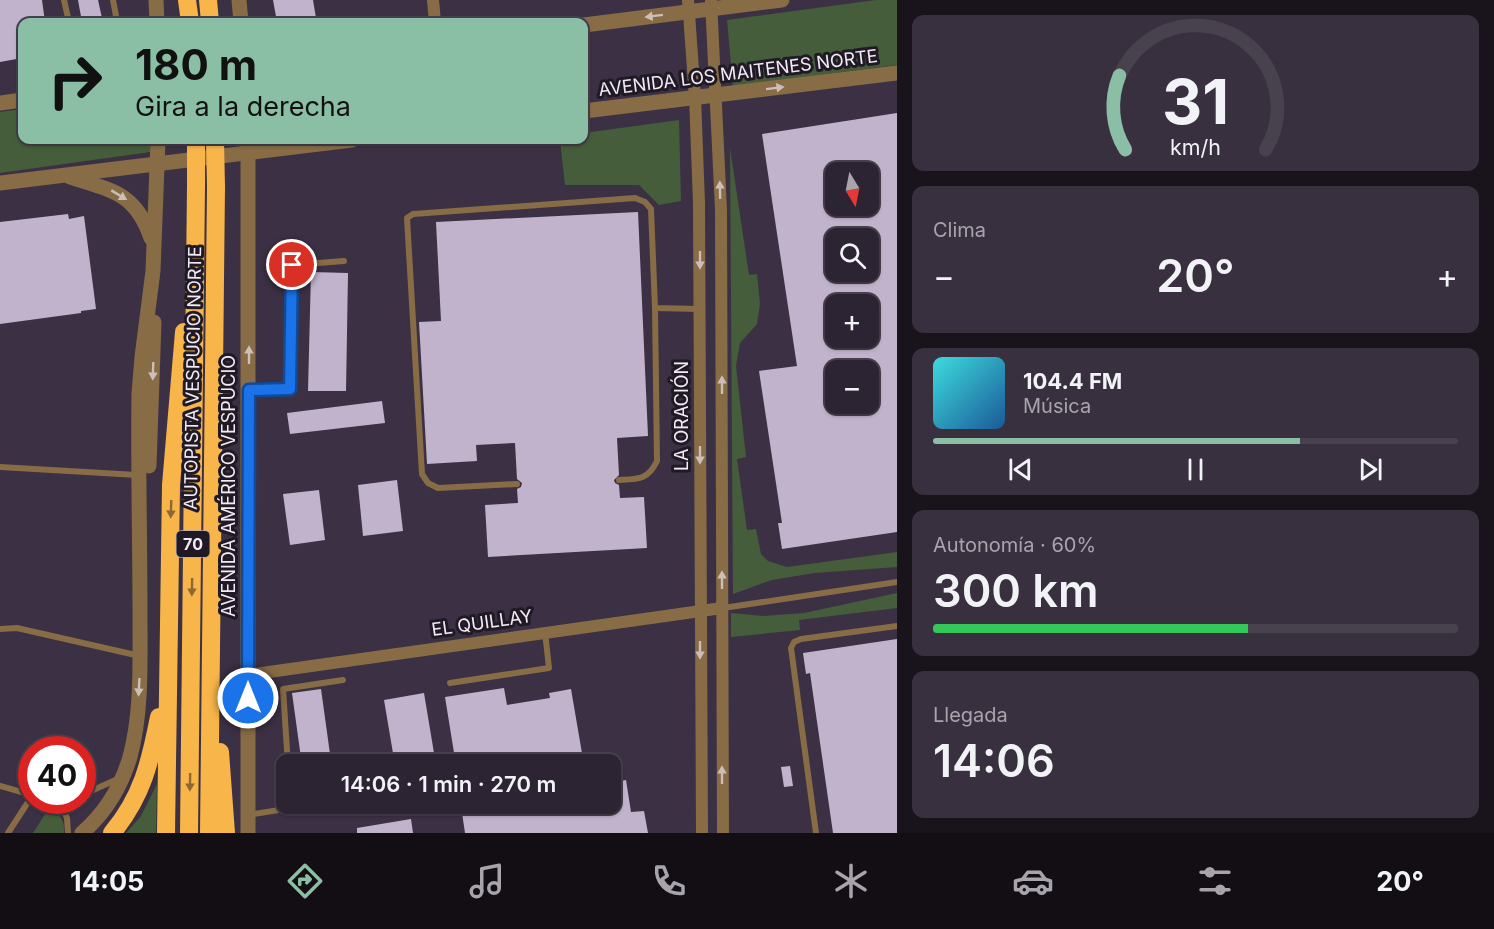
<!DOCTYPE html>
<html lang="es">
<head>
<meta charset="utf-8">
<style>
  :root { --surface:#2d2433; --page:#39303f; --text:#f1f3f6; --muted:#a7a4ac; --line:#48414e; --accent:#8abfa5 }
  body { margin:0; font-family:Inter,sans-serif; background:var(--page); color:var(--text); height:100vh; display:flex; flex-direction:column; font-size:22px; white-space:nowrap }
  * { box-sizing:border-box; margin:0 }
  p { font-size:20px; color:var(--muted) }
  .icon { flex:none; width:33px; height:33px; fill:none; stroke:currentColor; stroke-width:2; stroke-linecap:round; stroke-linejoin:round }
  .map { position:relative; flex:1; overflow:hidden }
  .side { display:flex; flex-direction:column; gap:15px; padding:15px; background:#19141c; width:597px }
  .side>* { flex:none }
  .top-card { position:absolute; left:18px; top:18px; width:570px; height:126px; border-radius:12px; box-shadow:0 2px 4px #0004,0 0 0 2px var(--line); background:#8abfa5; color:#111; overflow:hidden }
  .needle { width:39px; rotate:170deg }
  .buttons { position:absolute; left:825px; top:162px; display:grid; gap:12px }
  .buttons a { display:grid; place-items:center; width:54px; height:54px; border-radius:12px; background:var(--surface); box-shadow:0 2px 4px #0004,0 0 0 2px var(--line); font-size:30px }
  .speed { position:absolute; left:18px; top:736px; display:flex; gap:12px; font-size:30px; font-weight:700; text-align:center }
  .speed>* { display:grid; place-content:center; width:78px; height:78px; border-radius:50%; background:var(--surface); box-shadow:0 2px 4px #0004,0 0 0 2px var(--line); line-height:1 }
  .speed .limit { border:9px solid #d22; background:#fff; color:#111 }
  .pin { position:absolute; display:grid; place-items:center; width:51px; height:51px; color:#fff; margin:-26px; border:3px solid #fff; border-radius:50%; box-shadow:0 2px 6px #0007 }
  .me { position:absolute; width:66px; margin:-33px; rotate:0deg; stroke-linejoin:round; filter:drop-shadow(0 0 4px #0008) }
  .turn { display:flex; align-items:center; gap:21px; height:126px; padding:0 18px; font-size:27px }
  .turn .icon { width:78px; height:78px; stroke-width:2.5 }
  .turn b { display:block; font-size:42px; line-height:51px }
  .big { font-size:45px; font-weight:600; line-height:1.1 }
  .side .widget { flex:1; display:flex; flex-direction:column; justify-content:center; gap:9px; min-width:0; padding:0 21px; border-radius:12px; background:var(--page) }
  .side .dial { align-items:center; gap:0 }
  .dial svg { height:156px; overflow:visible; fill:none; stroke:var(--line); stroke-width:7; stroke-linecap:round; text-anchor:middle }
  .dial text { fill:var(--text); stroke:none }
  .song { display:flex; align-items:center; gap:18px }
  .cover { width:72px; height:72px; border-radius:9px; background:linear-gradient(135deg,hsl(180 70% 55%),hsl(210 70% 35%)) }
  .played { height:6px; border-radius:3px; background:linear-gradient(90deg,var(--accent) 70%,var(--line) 70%) }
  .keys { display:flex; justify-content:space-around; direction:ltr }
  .heat { display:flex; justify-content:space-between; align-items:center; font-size:33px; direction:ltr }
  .charge { height:9px; border-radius:4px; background:linear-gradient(90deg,#34c759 60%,var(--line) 0) }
  .trip { position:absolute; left:276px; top:754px; width:345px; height:60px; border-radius:12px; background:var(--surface); box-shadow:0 2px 4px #0004,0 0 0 2px var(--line); font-weight:600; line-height:60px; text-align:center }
  .menu { display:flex; height:96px; justify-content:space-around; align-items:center; background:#120e14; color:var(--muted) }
  .menu .icon { width:42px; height:42px }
  .menu .on { color:var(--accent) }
  .menu b { font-size:27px; color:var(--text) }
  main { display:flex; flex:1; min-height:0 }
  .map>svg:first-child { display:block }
</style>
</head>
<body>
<main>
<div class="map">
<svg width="897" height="833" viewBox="0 0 897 833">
  <rect width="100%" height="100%" fill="#3c3044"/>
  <g fill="#455d3a">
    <polygon points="876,0 897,0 897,65 733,86 727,20"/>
    <polygon points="22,109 22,140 150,140 150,152 0,173 0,112"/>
    <polygon points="679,120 681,201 659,205 639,185 565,185 560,140 584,140 584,133"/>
    <polygon points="730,148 749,275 757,274 760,304 757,324 740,343 736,366 746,457 737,459 747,530 756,529 761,554 768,561 787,567 897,552 897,567 815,573 772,580 733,594"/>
    <polygon points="897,593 897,608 799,620 800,630 731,637 731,613 763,616 804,613"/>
    <polygon points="157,784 156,833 126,833 141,816"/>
    <path d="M 49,808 C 60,814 65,820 64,833 L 33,833 Z"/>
  </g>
  <g fill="#c2b3cc" fill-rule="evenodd">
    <polygon points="0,0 42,0 45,22 22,22 22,58 0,62"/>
    <polygon points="78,0 98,0 102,18 82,22"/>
    <polygon points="273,0 313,0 316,18 291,22 277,22"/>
    <path d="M 897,113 L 897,532 L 782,549 L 778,523 L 782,523 L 759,371 L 797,366 L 762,134 ZM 836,172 L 868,172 L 868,206 L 836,206 ZM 836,238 L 868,238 L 868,272 L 836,272 ZM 836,304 L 868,304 L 868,338 L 836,338 ZM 836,370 L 868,370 L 868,404 L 836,404 Z"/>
    <polygon points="638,212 648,436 617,438 619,475 614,480 615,483 619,485 620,498 644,497 647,548 488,557 485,505 518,503 517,489 521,487 522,483 517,479 515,443 476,445 477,461 427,464 419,322 441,321 436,222"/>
    <polygon points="68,214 69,219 84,216 96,309 81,311 81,313 0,324 0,222"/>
    <polygon points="311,272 348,273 346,391 308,391"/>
    <polygon points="382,401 385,423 290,434 287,413"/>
    <polygon points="397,480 403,531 363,536 358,485"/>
    <polygon points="319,490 325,540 290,545 283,494"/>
    <polygon points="897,639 897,833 833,833 810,673 806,674 803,653"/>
    <polygon points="504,688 507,705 550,698 549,693 571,689 584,765 456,765 445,697"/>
    <polygon points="321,689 330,754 301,758 292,693"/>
    <polygon points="424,693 436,765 395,765 384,700"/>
    <polygon points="790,766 793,786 784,787 781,767"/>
    <polygon points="626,780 631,812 644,811 648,833 465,833 461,806 472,804 610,804 610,783"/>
    <polygon points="411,819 413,833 357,833 357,828"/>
  </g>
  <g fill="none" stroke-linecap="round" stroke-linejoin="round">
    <g stroke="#876c45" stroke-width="6">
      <polyline points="64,0 69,22"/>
      <polyline points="112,22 116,16 113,0"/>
      <polyline points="584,70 585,70"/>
      <polyline points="249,390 290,389 292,265 344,261"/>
      <polyline points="0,467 137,475"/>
      <path d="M 619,480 C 638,479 648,480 657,461 L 655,308"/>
      <polyline points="517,484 438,488 428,483 422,474 407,218 413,214 635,198 645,202 651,209 655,308 699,309"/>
      <polyline points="723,608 897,582"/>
      <polyline points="0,629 17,628 140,656"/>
      <polyline points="450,683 549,668 545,632"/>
      <polyline points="288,765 283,689 343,680"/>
      <polyline points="0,786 32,795"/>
      <polyline points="82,795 120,778"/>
      <polyline points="49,801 61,805 70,801"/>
      <polyline points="61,805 67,818 68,833"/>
      <polyline points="248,815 316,804"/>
      <polyline points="8,833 32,796"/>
      <polyline points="816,833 791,648 794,642 801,639 897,626"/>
    </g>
    <g stroke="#876c45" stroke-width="12">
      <polyline points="433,0 435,22"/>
      <polyline points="688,0 695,97 699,203 702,833"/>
      <polyline points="711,0 721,210 723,833"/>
      <polyline points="248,675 722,608"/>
    </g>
    <g stroke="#876c45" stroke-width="15">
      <polyline points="156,0 157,22"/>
      <polyline points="239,0 241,22"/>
      <polyline points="584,25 782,0"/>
      <polyline points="0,103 22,100"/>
      <polyline points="584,111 897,73"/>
      <path d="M 70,177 C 112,191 135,192 151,238"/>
      <polyline points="0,183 352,140"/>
      <polyline points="149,466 154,322"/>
      <path d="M 82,833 C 105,813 121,787 130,757 C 142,712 140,663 140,617 C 140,542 138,468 139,393 L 142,357 L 153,271 L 158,140"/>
      <polyline points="248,833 248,140"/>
    </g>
    <g stroke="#f8b549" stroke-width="18">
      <polyline points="187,0 190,22"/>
      <polyline points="208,0 210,22"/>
      <polyline points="220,752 226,833"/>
      <path d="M 112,833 C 142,797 150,763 159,717"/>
      <polyline points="166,833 171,485 184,332"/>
      <polyline points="189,833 196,186"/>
      <polyline points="209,833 216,187"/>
    </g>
    <g stroke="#f8b549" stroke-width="18">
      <polyline points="196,140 196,186"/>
      <polyline points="215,140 216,187"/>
    </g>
  </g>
  <defs><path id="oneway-solid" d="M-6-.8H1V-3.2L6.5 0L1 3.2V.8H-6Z" transform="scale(1.5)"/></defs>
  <g fill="#cdbeb9">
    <use href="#oneway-solid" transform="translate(654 16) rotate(173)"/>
    <use href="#oneway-solid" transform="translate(775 88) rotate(-7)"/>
    <use href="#oneway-solid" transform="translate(720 190) rotate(-91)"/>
    <use href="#oneway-solid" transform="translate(119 195) rotate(31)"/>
    <use href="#oneway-solid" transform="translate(700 260) rotate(90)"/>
    <use href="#oneway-solid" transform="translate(249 355) rotate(-90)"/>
    <use href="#oneway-solid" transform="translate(153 371) rotate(92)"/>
    <use href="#oneway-solid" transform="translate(722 385) rotate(-90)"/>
    <use href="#oneway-solid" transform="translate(700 455) rotate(90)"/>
    <use href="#oneway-solid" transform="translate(722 580) rotate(-90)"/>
    <use href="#oneway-solid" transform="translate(700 650) rotate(90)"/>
    <use href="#oneway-solid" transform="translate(139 687) rotate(93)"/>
    <use href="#oneway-solid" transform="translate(722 775) rotate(-90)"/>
  </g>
  <g fill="#8c6836">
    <use href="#oneway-solid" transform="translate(171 509) rotate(92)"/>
    <use href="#oneway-solid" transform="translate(192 587) rotate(91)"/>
    <use href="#oneway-solid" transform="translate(190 782) rotate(91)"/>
  </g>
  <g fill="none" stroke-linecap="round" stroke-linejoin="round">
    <g stroke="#114b97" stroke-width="15">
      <polyline id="route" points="248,698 249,390 290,389 292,265"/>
    </g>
    <use href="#route" stroke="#1a73e8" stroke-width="10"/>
  </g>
  <g text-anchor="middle" stroke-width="6" stroke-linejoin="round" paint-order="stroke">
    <rect fill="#201a24" stroke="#b3acb8" stroke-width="1.5" x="176.5" y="531" width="33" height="26" rx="4.5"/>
    <g font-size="16" font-weight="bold" fill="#f2eaf7">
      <text x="193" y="550">70</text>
    </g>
    <g font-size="18" fill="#f2eaf7" stroke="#201a24">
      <text transform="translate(738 73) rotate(-7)" y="6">AVENIDA LOS MAITENES NORTE</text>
      <text transform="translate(193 378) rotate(-89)" y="6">AUTOPISTA VESPUCIO NORTE</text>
      <text transform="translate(682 416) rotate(-90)" y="6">LA ORACIÓN</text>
      <text transform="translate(229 486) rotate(-90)" y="6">AVENIDA AMÉRICO VESPUCIO</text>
      <text transform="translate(482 623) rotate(-8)" y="6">EL QUILLAY</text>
    </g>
  </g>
</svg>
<div class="buttons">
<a><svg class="needle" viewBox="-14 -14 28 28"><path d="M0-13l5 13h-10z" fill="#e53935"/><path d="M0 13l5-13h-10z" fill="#a7a4ac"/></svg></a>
<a><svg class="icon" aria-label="search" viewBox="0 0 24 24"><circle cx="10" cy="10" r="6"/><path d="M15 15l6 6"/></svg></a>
<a>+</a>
<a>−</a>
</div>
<div class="speed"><div class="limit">40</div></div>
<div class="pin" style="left:292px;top:265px;background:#d93025"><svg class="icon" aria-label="arrive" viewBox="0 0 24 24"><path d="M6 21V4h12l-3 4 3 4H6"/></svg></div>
<svg class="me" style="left:248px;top:698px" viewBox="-20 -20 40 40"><circle r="17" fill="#1a73e8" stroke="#fff" stroke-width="3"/><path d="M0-11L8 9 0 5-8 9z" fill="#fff"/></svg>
<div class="trip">14:06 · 1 min · 270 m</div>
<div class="top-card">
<div class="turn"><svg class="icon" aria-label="right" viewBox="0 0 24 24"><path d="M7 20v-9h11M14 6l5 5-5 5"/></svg><div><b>180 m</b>Gira a la derecha</div></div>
</div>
</div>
<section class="side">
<div class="widget dial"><svg viewBox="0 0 100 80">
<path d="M14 69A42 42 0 1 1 86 69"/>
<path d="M14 69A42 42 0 0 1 11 31" stroke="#8abfa5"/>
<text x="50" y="56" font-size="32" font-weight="700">31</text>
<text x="50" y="72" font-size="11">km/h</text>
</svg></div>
<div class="widget"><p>Clima</p>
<div class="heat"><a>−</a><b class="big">20°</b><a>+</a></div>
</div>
<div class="widget">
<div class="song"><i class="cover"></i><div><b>104.4 FM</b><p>Música</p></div></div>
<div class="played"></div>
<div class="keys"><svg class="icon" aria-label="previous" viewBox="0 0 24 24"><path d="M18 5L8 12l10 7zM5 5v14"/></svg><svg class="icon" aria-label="pause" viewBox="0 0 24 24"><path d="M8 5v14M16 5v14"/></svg><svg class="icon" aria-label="next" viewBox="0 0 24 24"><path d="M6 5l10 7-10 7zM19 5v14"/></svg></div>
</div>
<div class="widget"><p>Autonomía · 60%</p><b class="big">300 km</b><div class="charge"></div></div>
<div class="widget"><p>Llegada</p><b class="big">14:06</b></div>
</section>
</main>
<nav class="menu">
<b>14:05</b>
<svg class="icon on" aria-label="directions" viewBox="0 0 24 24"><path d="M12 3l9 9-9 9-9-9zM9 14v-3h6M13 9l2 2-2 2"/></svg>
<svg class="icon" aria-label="music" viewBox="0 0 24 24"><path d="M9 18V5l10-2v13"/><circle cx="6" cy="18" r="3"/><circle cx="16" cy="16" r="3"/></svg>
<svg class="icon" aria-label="phone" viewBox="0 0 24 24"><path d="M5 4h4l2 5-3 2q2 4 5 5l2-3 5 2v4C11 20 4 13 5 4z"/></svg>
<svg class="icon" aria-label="climate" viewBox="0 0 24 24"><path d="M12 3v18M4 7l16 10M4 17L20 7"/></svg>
<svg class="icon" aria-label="car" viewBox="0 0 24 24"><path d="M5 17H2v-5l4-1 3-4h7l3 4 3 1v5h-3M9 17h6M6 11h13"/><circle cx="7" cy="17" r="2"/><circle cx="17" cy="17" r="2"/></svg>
<svg class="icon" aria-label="filters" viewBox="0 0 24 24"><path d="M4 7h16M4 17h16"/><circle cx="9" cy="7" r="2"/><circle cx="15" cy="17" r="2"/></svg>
<b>20°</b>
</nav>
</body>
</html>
